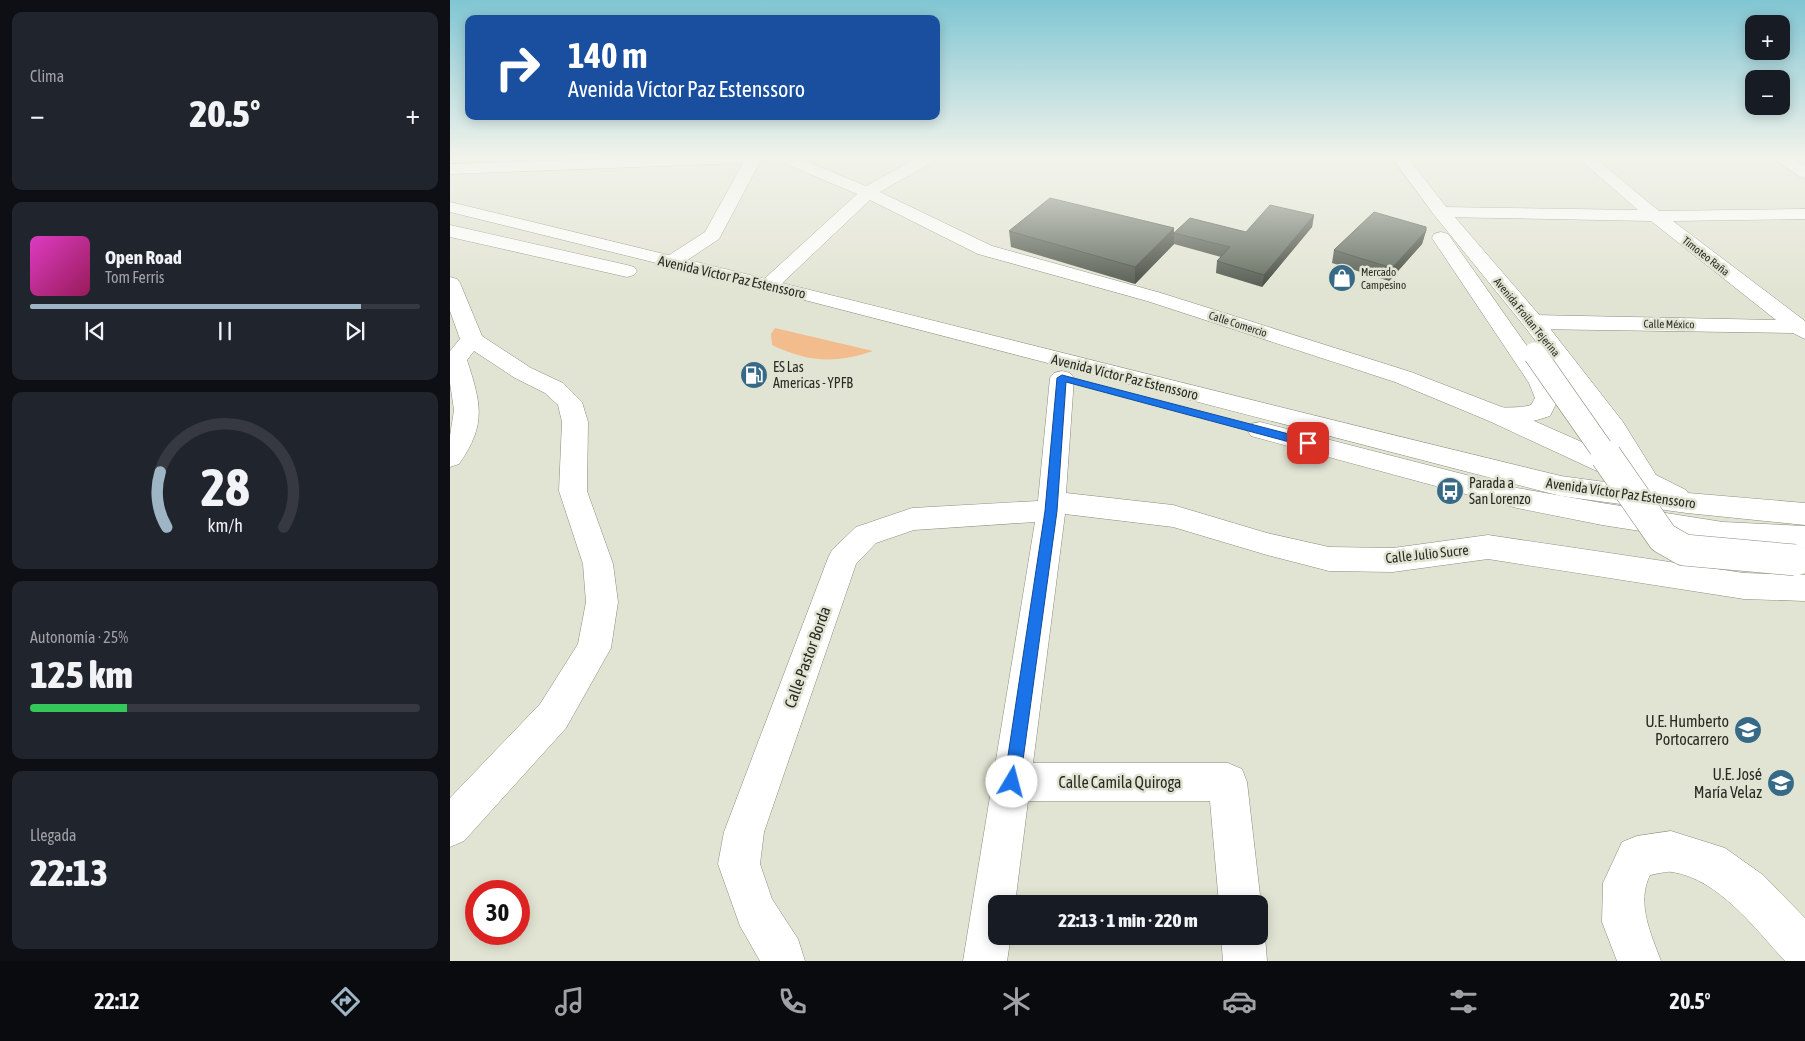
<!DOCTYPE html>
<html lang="es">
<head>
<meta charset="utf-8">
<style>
  :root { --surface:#171b24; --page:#20242c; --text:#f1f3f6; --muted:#9ea1a6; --line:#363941; --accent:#9db5c4 }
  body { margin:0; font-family:"Asap Condensed",sans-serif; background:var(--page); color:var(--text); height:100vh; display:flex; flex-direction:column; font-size:19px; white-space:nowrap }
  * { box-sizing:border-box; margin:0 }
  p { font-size:16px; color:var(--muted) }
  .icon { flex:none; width:28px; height:28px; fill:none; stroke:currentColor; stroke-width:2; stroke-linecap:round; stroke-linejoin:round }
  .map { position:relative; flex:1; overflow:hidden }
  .details { display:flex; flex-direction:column; gap:12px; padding:12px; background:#0d0f14; width:450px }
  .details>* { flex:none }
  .hud { position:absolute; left:15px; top:15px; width:475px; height:105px; border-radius:10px; box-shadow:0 2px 12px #0003; background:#1a4fa0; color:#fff; overflow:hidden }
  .fabs { position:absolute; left:1295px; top:15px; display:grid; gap:10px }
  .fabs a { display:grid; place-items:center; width:45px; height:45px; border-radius:10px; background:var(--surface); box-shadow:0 2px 12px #0003; font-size:25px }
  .speed { position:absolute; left:15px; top:880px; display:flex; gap:10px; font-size:25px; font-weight:700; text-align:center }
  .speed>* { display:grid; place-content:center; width:65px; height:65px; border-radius:50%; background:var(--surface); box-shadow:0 2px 12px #0003; line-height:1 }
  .speed .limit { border:8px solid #d22; background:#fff; color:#111 }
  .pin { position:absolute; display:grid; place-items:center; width:42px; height:42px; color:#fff; margin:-21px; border-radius:10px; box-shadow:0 2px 8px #0006 }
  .me { position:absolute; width:55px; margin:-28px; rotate:8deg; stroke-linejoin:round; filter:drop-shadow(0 0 4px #0008) }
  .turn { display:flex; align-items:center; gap:18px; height:105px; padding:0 20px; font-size:22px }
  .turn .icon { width:65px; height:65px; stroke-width:2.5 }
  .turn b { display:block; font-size:35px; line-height:42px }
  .big { font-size:38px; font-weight:800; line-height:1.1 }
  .details .tile { flex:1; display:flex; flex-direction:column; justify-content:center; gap:8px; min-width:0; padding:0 18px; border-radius:10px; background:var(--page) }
  .details .dial { align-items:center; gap:0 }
  .dial svg { height:130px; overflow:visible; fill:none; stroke:var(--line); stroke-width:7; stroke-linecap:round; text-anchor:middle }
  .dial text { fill:var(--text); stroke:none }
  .song { display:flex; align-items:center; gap:15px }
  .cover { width:60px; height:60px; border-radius:8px; background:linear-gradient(135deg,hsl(310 70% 55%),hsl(330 70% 35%)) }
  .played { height:5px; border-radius:2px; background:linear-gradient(90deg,var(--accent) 85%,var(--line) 85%) }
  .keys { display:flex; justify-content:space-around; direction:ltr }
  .heat { display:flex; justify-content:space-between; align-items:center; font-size:28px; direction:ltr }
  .charge { height:8px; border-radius:4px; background:linear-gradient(90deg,#34c759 25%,var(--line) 0) }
  .trip { position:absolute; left:538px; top:895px; width:280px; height:50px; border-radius:10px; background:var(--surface); box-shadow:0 2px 12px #0003; font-weight:800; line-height:50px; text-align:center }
  .tabs { display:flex; height:80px; justify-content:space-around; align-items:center; background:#090b0e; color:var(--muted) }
  .tabs .icon { width:35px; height:35px }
  .tabs .on { color:var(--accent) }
  .tabs b { font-size:22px; color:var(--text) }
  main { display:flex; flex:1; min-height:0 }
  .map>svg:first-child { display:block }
</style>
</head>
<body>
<main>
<section class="details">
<div class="tile"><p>Clima</p>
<div class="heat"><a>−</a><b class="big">20.5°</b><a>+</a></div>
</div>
<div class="tile">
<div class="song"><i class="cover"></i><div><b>Open Road</b><p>Tom Ferris</p></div></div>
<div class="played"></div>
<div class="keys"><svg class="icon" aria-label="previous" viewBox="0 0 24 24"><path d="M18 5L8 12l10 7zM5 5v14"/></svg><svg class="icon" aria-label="pause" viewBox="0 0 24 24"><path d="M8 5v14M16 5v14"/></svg><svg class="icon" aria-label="next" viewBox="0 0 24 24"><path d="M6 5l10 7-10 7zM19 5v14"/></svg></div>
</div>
<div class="tile dial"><svg viewBox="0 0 100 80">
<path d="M14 69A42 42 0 1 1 86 69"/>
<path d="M14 69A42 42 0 0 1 10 35" stroke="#9db5c4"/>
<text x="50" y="56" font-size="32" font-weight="700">28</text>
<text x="50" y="72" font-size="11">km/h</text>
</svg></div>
<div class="tile"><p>Autonomía · 25%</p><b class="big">125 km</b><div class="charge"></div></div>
<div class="tile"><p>Llegada</p><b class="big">22:13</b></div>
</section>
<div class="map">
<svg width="1355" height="961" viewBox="0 0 1355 961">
  <rect width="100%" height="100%" fill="#e2e4d3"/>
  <path fill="#f2bc8c" d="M 325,328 L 423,351 C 384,364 358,362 322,345 L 321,334 Z"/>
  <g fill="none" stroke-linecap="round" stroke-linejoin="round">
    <g stroke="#8a8c7c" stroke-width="1">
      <g id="minor">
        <polygon points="198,158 312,158 269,239 227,267 220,269 213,267 210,263 213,259 255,232 293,163 0,174 0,164"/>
        <polygon points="327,158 348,158 416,186 467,158 486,158 484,161 430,192 542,246 711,293 961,372 1057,409 1184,465 1188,472 1184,479 1174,482 1164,479 1039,421 945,382 697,301 528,254 420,200 326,289 319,291 312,289 309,285 312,281 407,194 329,161"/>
        <polygon points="1128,158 1145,158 1209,211 1355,209 1355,219 1223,221 1355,321 1355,339 1343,333 1083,329 1075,327 1072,322 1075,317 1083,315 1326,320 1201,221 991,217 985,216 982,212 985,208 991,207 1188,210"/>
        <polygon points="1322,158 1341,158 1355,166 1355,178 1349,176"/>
        <path d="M 0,277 L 7,279 L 10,283 L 32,336 L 81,368 L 113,383 L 132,402 L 138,422 L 137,491 L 163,564 L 168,602 L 161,648 L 116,728 L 14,841 L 0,847 L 0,798 L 90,704 L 128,644 L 136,602 L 133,564 L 109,491 L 112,422 L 108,405 L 95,393 L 65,378 L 24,351 L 17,360 C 31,404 37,424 9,464 L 0,467 L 0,436 L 4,410 L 0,383 L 0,351 L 10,339 L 0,311 Z"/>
        <polygon points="612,371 620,373 624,378 616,493 723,505 817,533 879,547 943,548 1038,535 1294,573 1355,575 1355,601 1294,599 1038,559 943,572 879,571 817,555 723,527 615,514 583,763 778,763 792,769 797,782 811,904 809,910 809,904 769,904 760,801 578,801 565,904 546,904 546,936 561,936 557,961 513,961 585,522 464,530 426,543 406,564 314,832 310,864 322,899 348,939 355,961 310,961 290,926 268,864 274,832 378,558 382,550 406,527 462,508 588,501 600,378 604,373"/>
        <path d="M 1221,831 L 1275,848 L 1313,875 L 1355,918 L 1355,961 L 1335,961 C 1305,929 1269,879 1222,872 C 1216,871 1207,874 1200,875 C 1186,903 1201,934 1211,961 L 1167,961 L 1152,922 L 1153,883 L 1172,842 L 1187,836 Z"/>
        <polygon points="809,921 815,936 817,961 773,961 771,936 809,936"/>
      </g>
    </g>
    <g stroke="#8a8c7c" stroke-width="1">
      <g id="major">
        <path d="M 942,158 L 958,158 L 997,208 L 1091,317 L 1173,422 L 1206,475 L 1236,490 L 1238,493 L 1355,503 L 1355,525 L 1237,513 L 1111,496 L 312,289 L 0,212 L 0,202 C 371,291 740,386 1111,476 L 1184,486 L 1154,432 L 1075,327 L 985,216 Z"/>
        <polygon points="0,225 177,265 184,267 187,271 184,275 177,277 0,237"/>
        <path d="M 991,232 L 998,234 L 1103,383 L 1109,398 L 1100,416 C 1080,423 1060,426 1039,421 L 1035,415 L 1039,409 C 1053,406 1068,409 1081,405 L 1085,398 L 1079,383 L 982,238 L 984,234 Z"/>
        <polygon points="810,422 1067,488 1152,503 1273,522 1355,526 1355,548 1273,544 1152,525 1067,508 801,436 797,430 801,424"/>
      </g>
    </g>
    <use href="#minor" fill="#fff" fill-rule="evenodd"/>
    <use href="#major" fill="#fff" fill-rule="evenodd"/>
    <g stroke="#8a8c7c" stroke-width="24" stroke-linecap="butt">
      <polyline id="major-bridge-far1" points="1085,354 1157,457"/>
    </g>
    <g stroke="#8a8c7c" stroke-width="32" stroke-linecap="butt">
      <polyline id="major-bridge" points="1156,456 1213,538 1234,550 1345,560"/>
    </g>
    <use href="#major-bridge-far1" stroke="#fff" stroke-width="23"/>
    <use href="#major-bridge" stroke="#fff" stroke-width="31"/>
  </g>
  <g fill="#535a4f">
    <polygon points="864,215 862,227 812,287 766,273 767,261 771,257 724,244 724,233 796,232"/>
    <polygon points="559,231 724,244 685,284 561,247"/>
    <polygon points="976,231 972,244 939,281 882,263 884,250"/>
  </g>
  <g fill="#434a40">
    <polygon points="864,215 862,227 812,287 814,275"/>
    <polygon points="724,228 724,244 685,284 685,267"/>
    <polygon points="976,231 972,244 939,281 942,268"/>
  </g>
  <g fill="#60695c" stroke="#434a40">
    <polygon points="600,198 724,228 685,267 559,231"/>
    <polygon points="820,205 864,215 814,275 767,261 780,247 724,233 740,218 796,232"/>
    <polygon points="924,212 976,227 976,231 942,268 884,250"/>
  </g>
  <linearGradient id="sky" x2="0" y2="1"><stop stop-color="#80c6d3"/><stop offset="0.54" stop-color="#f2f3eb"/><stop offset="1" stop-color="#f2f3eb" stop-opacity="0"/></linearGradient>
  <rect width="1355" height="292" fill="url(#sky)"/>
  <polygon fill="#1a73e8" stroke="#114b97" points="612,375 858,439 864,443 858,447 616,382 607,511 570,782 568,788 562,790 557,788 554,782 595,511 607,378"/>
  <defs>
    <g id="shop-disc" transform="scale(1.4375)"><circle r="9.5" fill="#366a87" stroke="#e2e4d3"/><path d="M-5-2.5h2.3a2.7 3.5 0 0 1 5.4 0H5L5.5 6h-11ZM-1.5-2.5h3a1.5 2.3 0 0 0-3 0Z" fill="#fff"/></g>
    <g id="fuel-disc" transform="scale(1.4375)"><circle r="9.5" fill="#366a87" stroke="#e2e4d3"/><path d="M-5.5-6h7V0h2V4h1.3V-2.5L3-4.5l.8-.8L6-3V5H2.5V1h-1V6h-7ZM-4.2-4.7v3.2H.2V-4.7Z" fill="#fff"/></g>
    <g id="bus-disc" transform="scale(1.4375)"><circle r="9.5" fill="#366a87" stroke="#e2e4d3"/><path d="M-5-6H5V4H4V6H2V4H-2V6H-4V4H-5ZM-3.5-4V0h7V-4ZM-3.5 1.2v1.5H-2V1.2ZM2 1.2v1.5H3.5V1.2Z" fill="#fff"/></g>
    <g id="school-disc" transform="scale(1.4375)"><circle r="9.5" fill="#366a87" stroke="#e2e4d3"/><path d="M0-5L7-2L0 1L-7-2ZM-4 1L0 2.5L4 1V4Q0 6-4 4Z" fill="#fff"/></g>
  </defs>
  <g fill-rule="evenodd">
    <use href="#shop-disc" x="892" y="278"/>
    <use href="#fuel-disc" x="304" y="375"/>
    <use href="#bus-disc" x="1000" y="491"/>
    <use href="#school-disc" x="1298" y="730"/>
    <use href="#school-disc" x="1331" y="783"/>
  </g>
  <g text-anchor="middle" stroke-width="5" stroke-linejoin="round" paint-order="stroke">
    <g font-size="11" fill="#292a23" stroke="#e2e4d3">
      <text transform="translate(1256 256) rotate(38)" y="4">Timoteo Raña</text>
      <text transform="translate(1077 317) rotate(51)" y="4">Avenida Froilan Tejerina</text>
      <text transform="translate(788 324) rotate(18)" y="4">Calle Comercio</text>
      <text transform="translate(1219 324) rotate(1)" y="4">Calle México</text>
    </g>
    <g font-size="11" fill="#292a23" stroke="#e2e4d3" text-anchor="start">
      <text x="911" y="276">Mercado<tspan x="911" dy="13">Campesino</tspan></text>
    </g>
    <g font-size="14" fill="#292a23" stroke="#e2e4d3">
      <text transform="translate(282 277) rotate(13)" y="5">Avenida Víctor Paz Estenssoro</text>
      <text transform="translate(675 377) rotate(14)" y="5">Avenida Víctor Paz Estenssoro</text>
      <text transform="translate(1171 493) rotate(8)" y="5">Avenida Víctor Paz Estenssoro</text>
      <text transform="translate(977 554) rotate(-6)" y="5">Calle Julio Sucre</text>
    </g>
    <g font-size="14" fill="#292a23" stroke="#e2e4d3" text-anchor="start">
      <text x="323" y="372">ES Las<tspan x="323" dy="16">Americas - YPFB</tspan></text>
      <text x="1019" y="488">Parada a<tspan x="1019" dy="16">San Lorenzo</tspan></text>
    </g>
    <g font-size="16" fill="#292a23" stroke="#e2e4d3">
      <text transform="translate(357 657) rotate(-70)" y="6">Calle Pastor Borda</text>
      <text x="670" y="788">Calle Camila Quiroga</text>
    </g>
    <g font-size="16" fill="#292a23" stroke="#e2e4d3" text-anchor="end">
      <text x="1279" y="727">U.E. Humberto<tspan x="1279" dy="18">Portocarrero</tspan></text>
      <text x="1312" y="780">U.E. José<tspan x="1312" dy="18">María Velaz</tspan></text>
    </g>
  </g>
</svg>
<div class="fabs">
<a>+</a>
<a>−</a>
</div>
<div class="speed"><div class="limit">30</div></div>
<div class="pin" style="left:858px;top:443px;background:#d93025"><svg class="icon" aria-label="arrive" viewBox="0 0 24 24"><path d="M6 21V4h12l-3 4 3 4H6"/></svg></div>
<svg class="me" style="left:562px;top:782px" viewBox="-20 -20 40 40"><circle r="19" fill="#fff"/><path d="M0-13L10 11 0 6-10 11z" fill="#1a73e8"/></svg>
<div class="trip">22:13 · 1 min · 220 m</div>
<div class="hud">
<div class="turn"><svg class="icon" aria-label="right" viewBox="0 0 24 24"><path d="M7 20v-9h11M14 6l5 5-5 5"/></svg><div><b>140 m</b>Avenida Víctor Paz Estenssoro</div></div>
</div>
</div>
</main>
<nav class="tabs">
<b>22:12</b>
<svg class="icon on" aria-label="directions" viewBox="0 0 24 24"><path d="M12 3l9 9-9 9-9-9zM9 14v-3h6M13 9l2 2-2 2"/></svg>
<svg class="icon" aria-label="music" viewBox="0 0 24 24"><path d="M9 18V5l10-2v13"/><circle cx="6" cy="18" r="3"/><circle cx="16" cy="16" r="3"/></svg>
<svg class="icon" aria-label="phone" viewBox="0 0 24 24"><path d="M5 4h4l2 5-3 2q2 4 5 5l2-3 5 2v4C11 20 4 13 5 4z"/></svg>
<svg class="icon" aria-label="climate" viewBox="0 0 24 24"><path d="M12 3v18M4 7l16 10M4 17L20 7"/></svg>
<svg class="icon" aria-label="car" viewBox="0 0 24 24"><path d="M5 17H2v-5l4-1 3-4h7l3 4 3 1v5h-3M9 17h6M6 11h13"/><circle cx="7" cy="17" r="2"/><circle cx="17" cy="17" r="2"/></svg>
<svg class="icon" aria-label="filters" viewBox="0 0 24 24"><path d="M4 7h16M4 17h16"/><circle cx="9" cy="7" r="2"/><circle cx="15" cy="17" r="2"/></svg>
<b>20.5°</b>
</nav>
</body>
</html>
